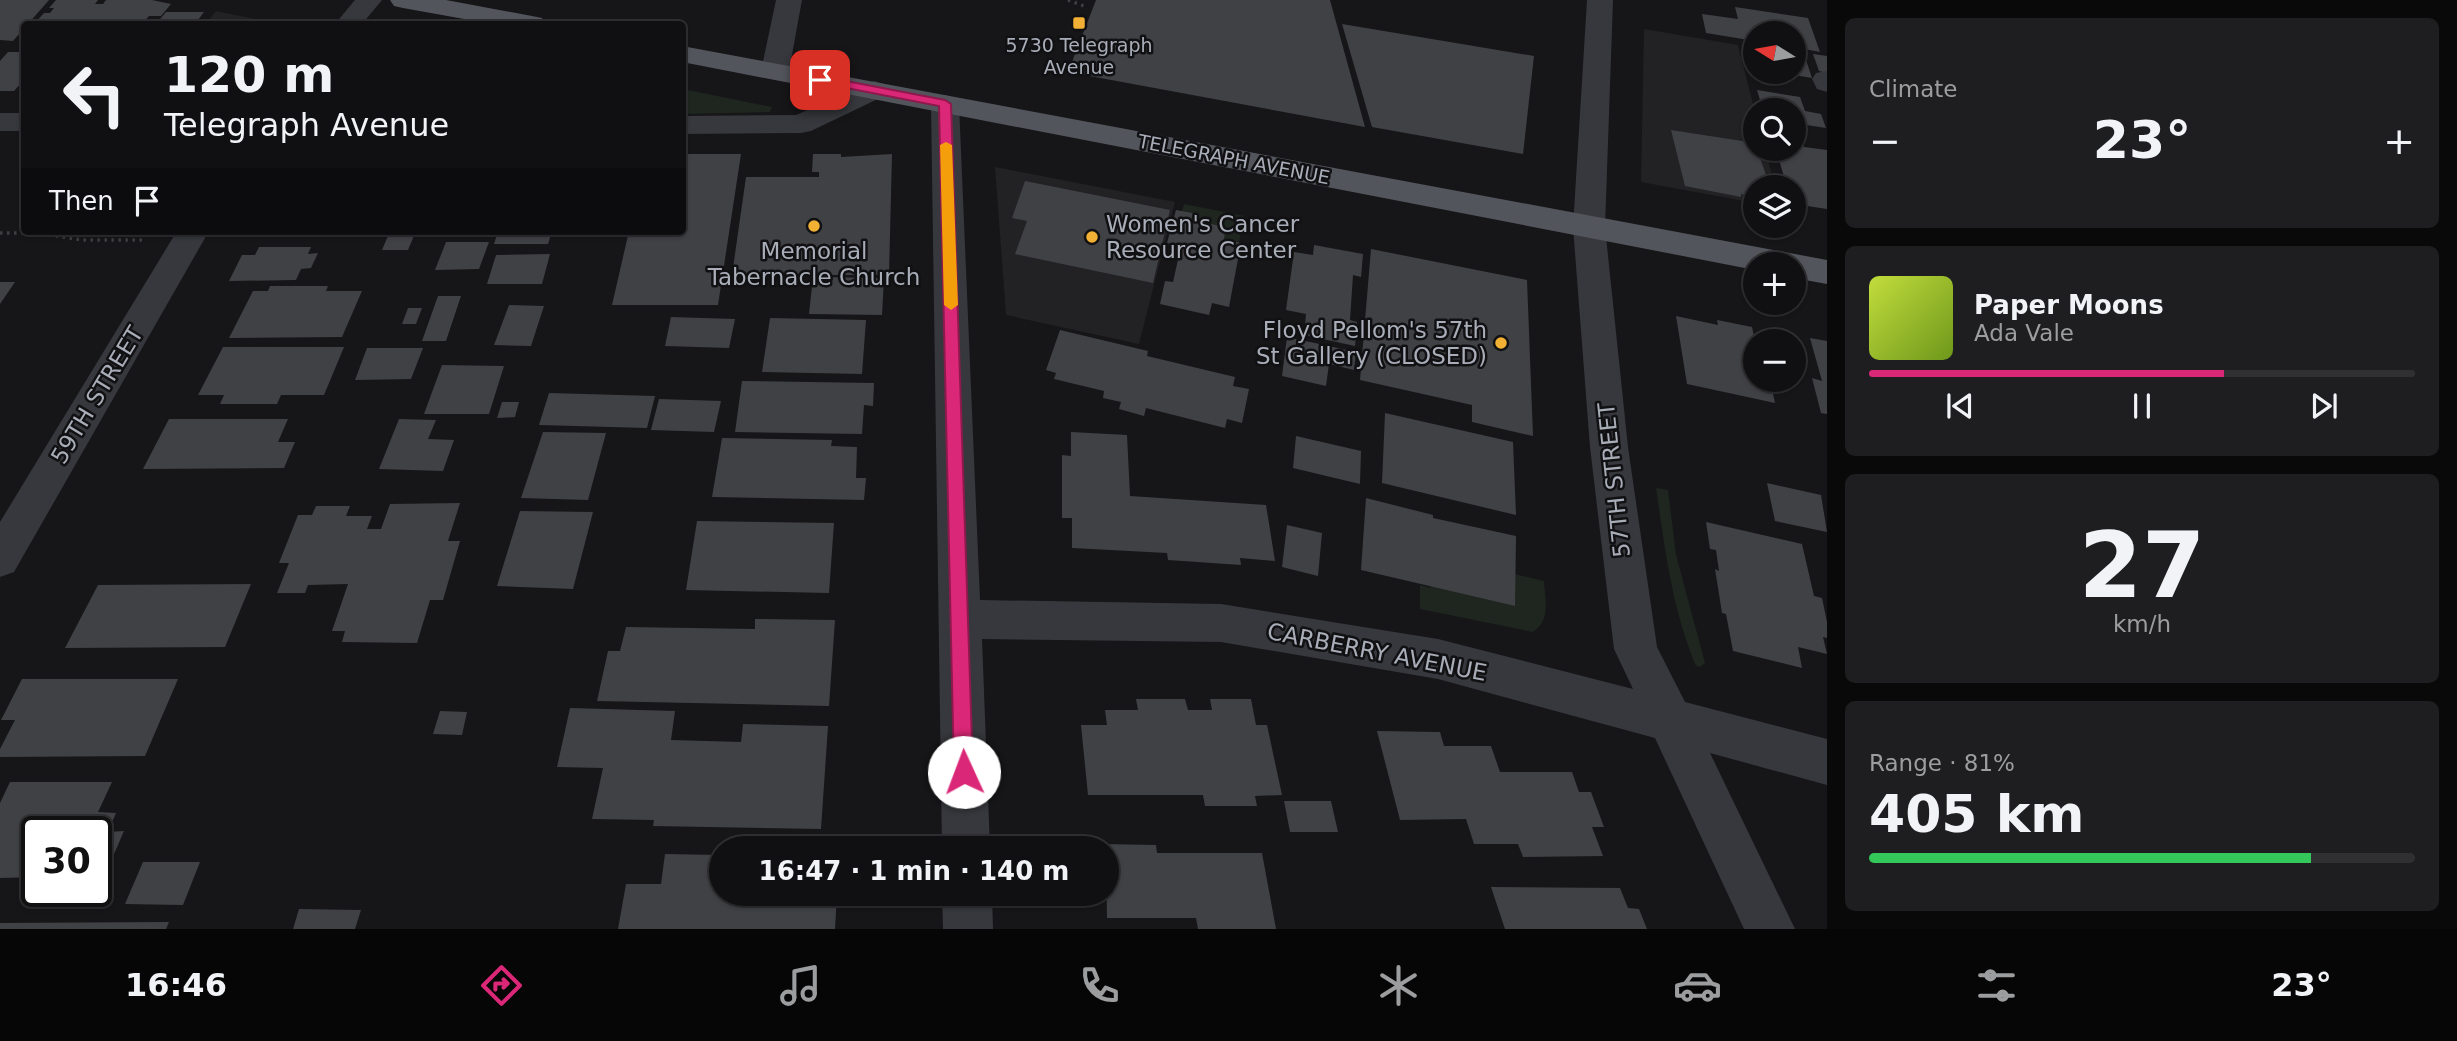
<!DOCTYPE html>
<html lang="en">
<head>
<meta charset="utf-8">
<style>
  :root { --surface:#101012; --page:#1e1e20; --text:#f1f3f6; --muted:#9c9d9f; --line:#303032; --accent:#db2777 }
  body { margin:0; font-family:"DejaVu Sans",sans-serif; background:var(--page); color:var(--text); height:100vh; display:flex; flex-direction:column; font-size:26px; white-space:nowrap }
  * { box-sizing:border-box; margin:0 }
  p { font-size:23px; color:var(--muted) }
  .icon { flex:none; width:38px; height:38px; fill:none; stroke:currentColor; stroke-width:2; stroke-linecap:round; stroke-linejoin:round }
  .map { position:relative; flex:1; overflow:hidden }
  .details { display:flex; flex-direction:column; gap:18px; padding:18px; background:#09090a; width:630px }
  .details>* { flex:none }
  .guide { position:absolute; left:21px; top:21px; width:665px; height:214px; border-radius:7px; box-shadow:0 2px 5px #0004,0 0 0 2px var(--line); background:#101012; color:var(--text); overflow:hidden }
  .needle { width:46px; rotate:281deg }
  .fabs { position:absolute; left:1743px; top:21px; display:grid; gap:14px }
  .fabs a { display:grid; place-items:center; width:63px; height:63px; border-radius:50%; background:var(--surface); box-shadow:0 2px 5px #0004,0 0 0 2px var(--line); font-size:35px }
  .speed { position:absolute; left:21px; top:816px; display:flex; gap:14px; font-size:35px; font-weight:700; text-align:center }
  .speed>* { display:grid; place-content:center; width:91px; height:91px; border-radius:50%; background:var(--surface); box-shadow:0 2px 5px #0004,0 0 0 2px var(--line); line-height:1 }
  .speed .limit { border:4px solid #111; border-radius:10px; background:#fff; color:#111 }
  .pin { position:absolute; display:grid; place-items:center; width:60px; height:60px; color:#fff; margin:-30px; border-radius:14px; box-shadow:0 4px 10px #0006 }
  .me { position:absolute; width:77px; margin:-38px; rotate:358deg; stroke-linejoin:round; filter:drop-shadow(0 0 5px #0008) }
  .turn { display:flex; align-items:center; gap:24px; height:147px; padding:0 28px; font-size:32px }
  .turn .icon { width:91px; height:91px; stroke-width:2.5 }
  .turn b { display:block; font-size:49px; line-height:60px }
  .then { display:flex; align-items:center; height:66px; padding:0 28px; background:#0003; gap:14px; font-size:26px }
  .big { font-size:52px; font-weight:600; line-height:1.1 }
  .details .tile { flex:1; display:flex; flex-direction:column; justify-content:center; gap:10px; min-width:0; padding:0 24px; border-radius:10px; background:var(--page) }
  .details .dial { align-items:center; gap:0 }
  .dial b { font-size:91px; line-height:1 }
  .song { display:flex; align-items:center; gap:21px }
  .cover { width:84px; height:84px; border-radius:10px; background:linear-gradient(135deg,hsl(70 70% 55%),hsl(80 70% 35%)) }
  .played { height:7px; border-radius:4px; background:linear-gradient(90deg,var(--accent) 65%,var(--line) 65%) }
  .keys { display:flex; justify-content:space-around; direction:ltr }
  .heat { display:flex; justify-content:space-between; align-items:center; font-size:38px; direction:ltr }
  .charge { height:10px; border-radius:5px; background:linear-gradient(90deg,#34c759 81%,var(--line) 0) }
  .trip { position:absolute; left:709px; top:836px; width:410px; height:70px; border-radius:35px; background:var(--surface); box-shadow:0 2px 5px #0004,0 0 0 2px var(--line); font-weight:600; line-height:70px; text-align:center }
  .menu { display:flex; height:112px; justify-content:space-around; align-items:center; background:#060607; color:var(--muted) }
  .menu .icon { width:49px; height:49px }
  .menu .selected { color:var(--accent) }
  .menu b { font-size:32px; color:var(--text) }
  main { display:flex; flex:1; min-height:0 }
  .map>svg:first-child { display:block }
</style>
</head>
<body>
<main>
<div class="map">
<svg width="1827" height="929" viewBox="0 0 1827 929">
  <rect width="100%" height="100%" fill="#161618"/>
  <g fill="#222225">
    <polygon points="216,11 279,24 206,24"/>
    <polygon points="1644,29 1738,45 1755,112 1755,149 1765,149 1775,187 1755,187 1755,203 1641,182"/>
    <polygon points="995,167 1175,202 1139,344 1006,315"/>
  </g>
  <g fill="#1e261f">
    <polygon points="683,89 772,107 770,112 683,114"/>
    <polygon points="1184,204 1244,216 1239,242 1224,239 1226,227 1191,220 1193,213 1182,211"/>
    <path d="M 1656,488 L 1668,490 L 1676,555 L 1705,663 L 1700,667 L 1696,666 C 1672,609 1665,549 1656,488 Z"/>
    <path d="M 1514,574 L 1544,581 C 1545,601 1551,620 1533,632 L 1420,609 L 1420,585 L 1431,588 L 1431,585 L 1515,606 Z"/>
  </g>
  <g fill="#404145">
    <polygon points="0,0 49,0 13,41 0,40"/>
    <polygon points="56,0 98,0 95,4 103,4 106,0 152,0 171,4 161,16 149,16 142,24 34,24 44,13 50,13 54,8 49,8"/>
    <polygon points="1096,0 1330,0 1365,127 1068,72"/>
    <polygon points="1735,7 1808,18 1820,52 1794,47 1794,33 1755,33 1755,41 1706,33 1702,14 1738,19"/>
    <polygon points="166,12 204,12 195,24 156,24"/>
    <polygon points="1342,24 1534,56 1523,154 1372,127"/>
    <polygon points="1748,51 1755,52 1755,72 1781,72 1784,81 1755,77"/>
    <polygon points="8,52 22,52 20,55 24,55 24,80 14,91 0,91 0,61"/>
    <polygon points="1813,54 1827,56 1827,73 1819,71"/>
    <polygon points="1794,58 1806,60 1812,78 1782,73 1794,72"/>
    <polygon points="1757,90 1800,97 1805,111 1821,114 1826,128 1794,123 1794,110 1763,110"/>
    <polygon points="1794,125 1804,147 1827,150 1827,209 1794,204 1794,187 1781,187 1779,183 1786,184 1776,149 1794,149"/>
    <polygon points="1671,130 1755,143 1770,187 1755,187 1755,197 1741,194 1741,197 1685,186"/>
    <polygon points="682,154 741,154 718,305 612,305 629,231 682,231"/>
    <polygon points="813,154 841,154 841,157 892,154 889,275 732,275 746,177 819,177 819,172 812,172"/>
    <polygon points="1025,181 1170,210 1153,283 1015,254 1027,221 1012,218"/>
    <polygon points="1176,210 1193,213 1191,220 1226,227 1224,239 1241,243 1229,307 1212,303 1209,315 1160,304 1165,281 1173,282 1181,246 1167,243"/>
    <polygon points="390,231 416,231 408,250 382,250"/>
    <polygon points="498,231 552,231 548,244 494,244"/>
    <polygon points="446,242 489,242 479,269 435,270"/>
    <polygon points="1314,245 1363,254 1361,277 1353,275 1350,320 1357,322 1355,346 1304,335 1306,314 1286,310 1294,252 1313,255"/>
    <polygon points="259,247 311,247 308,254 318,253 311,268 301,269 296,280 229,281 242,255 255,255"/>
    <polygon points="1371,249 1527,280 1533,436 1472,422 1472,405 1360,380"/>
    <polygon points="550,254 542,284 487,284 496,255"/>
    <polygon points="813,277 884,278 882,315 809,314"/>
    <polygon points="0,282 15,282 0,304"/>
    <polygon points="270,286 328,286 326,291 362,291 342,337 229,338 253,291 268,291"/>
    <polygon points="438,296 461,296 446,341 422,341"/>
    <polygon points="509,305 544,306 531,346 494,345"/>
    <polygon points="408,308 422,308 416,324 402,324"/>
    <polygon points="1676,316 1718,325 1717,320 1752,327 1755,341 1755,380 1770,380 1775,403 1687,384"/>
    <polygon points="671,317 735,319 729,348 665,346"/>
    <polygon points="770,318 866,320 862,374 762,372"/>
    <polygon points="1060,330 1148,351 1147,356 1235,377 1233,386 1249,389 1242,423 1227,419 1225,428 1146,408 1144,416 1119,409 1121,402 1103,398 1104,391 1054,379 1056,373 1046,370"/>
    <polygon points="1287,337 1356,352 1354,370 1329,364 1326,386 1282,376"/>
    <polygon points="1810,338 1827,341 1827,414 1821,413 1812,378 1822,381"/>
    <polygon points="223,347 344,347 324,395 281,395 277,404 220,404 224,395 198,395"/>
    <polygon points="367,348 423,348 411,379 355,380"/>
    <polygon points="442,365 504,366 489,414 424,414"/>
    <polygon points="742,381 874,383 873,406 864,405 862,434 735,432"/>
    <polygon points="549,393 655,396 647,428 539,425"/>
    <polygon points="659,399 721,401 714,432 651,430"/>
    <polygon points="502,402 519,402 515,417 497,418"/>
    <polygon points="1385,413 1513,442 1516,515 1382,483"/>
    <polygon points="169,419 288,419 278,442 295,442 284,468 143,469"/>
    <polygon points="399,419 436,420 428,439 454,440 443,471 379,469"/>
    <polygon points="543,432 606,433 588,500 521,498"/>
    <polygon points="1071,432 1127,435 1130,496 1266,505 1275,561 1240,558 1241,565 1168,560 1167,553 1072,548 1072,518 1062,518 1062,455 1071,456"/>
    <polygon points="1296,436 1361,451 1360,484 1293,468"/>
    <polygon points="722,438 832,440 831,446 857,447 856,478 866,478 864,500 712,497"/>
    <polygon points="1767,483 1821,495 1827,532 1775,521"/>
    <polygon points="1366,498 1433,515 1433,518 1516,536 1515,606 1361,570"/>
    <polygon points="460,503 448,541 460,541 443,600 430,600 417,643 342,642 345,631 332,631 348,584 308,585 305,593 277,593 289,563 279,563 298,515 312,515 316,506 350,506 346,516 372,516 367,529 381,529 390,504"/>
    <polygon points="520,511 593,512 573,589 497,586"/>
    <polygon points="697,521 834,523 829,593 686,590"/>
    <polygon points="1706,522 1802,544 1814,596 1822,598 1827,622 1827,638 1823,637 1827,654 1798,647 1802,668 1733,651 1726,614 1722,613 1715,569 1719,571 1716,550 1710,549"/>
    <polygon points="1287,525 1322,533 1318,576 1282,567"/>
    <polygon points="251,584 225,647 65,648 98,585"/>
    <polygon points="755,619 835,620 829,706 597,701 608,651 620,651 626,627 755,629"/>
    <polygon points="22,679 178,679 145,756 0,757 0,749 15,720 1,720"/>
    <polygon points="1136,699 1185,699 1188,710 1212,710 1210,699 1251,699 1256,725 1267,725 1282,795 1255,796 1257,806 1205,806 1203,795 1088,795 1081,725 1107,725 1105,710 1138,710"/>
    <polygon points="570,708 675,711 671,740 741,742 743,724 828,726 821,829 653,826 654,820 592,819 603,768 557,767"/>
    <polygon points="440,711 467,712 462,735 433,734"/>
    <polygon points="1377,731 1440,732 1444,746 1491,746 1500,772 1572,772 1579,792 1591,792 1604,827 1592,827 1603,856 1523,857 1518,844 1474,844 1466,819 1400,820"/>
    <polygon points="10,782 112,782 98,812 116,813 108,832 124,831 104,877 96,877 96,831 37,831 37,877 0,878 0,803"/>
    <polygon points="1284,801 1331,801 1338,832 1290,832"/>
    <polygon points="1100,844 1156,845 1157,853 1262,853 1276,929 1198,929 1196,918 1107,918 1106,849 1100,849"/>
    <polygon points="665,854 721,855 721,894 837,894 835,929 618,929 626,884 661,884"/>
    <polygon points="143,862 200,862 183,905 125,904"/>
    <polygon points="1491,887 1620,888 1628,908 1639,909 1647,929 1505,929"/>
    <polygon points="299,909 361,910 355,929 293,929"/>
    <polygon points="169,922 166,929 0,929 0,923"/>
  </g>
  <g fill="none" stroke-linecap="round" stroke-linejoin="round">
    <g stroke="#3d3f44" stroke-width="3.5" stroke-dasharray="2.5 4.5" stroke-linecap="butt">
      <polyline points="1068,0 1084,6"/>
      <polyline points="0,233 38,233 82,240 142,240"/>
    </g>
    <g fill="#37383d" fill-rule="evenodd">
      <polygon points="355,0 382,0 362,24 335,24"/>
      <polygon points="776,0 802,0 789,71 785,77 775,79 765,77 761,71"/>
      <polygon points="1587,0 1613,0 1605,227 1628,447 1657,647 1685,702 1827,739 1827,785 1710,753 1795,929 1744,929 1655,738 1438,679 1221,642 982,639 990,849 942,849 931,104 935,98 945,95 955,98 959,104 980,600 1221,604 1438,639 1633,689 1614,649 1590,447 1573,227"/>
      <polygon points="1827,71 1827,92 1817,89 1812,79 1816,73"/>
      <polygon points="874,81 884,84 888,90 884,96 811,131 801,133 682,134 682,116 796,115"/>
      <rect x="0" y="113" width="24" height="18"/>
      <polygon points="177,231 209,231 14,572 0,577 0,522"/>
      <polygon points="942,894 992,894 993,929 943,929"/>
    </g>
    <g fill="#53555c" fill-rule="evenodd">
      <polygon points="390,0 446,0 532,16 542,18 545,24 492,24 403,8 394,6"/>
      <polygon points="682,46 1827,260 1827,284 1794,278 1794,264 1755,264 1755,270 682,62"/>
    </g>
  </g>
  <polygon fill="#db2777" stroke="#8e194d" stroke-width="2" points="820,76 945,100 951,104 973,772 970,779 964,782 957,779 954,772 939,106 816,82 814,80"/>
  <polygon fill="#f59e0b" points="946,142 952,145 958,305 951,310 944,305 940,145"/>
  <g fill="#f2b134" stroke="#111113" stroke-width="2.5">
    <rect x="1072" y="16" width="14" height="14" rx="3.5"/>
    <circle cx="814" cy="226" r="7"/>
    <circle cx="1092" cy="237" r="7"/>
    <circle cx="1501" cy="343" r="7"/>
  </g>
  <g text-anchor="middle" stroke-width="5" stroke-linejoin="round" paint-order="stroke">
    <g font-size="19" fill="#a8adb8" stroke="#111113">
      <text x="1079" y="52">5730 Telegraph<tspan x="1079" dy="22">Avenue</tspan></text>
    </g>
    <g font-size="19" fill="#a8adb8" stroke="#111113">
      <text transform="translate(1234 159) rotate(11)" y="7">TELEGRAPH AVENUE</text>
    </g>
    <g font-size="23" fill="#a8adb8" stroke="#111113" text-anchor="start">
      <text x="1106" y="232">Women's Cancer<tspan x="1106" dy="26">Resource Center</tspan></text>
      <text x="814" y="259" text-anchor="middle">Memorial<tspan x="814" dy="26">Tabernacle Church</tspan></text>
      <text x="1487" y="338" text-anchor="end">Floyd Pellom's 57th<tspan x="1487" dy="26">St Gallery (CLOSED)</tspan></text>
    </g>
    <g font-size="23" fill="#a8adb8" stroke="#111113">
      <text transform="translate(97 395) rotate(-59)" y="8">59TH STREET</text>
      <text transform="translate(1614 480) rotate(-96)" y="8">57TH STREET</text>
      <text transform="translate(1377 652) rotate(11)" y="8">CARBERRY AVENUE</text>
    </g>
  </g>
</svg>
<div class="fabs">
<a><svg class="needle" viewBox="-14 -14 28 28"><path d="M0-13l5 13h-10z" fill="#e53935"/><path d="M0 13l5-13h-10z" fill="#9c9d9f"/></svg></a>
<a><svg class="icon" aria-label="search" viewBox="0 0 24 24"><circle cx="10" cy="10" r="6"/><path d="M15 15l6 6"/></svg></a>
<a><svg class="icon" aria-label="layers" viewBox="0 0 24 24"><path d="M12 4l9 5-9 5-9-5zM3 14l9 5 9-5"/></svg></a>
<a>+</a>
<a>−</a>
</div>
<div class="speed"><div class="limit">30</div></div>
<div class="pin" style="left:820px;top:80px;background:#d93025"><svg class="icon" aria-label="arrive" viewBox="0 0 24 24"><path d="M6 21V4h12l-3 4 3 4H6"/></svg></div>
<svg class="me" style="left:964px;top:772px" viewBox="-20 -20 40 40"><circle r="19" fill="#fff"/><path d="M0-13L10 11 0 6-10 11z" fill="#db2777"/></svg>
<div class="trip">16:47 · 1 min · 140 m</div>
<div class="guide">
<div class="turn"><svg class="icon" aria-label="left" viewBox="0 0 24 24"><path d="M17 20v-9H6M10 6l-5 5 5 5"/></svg><div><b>120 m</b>Telegraph Avenue</div></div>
<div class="then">Then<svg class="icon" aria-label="arrive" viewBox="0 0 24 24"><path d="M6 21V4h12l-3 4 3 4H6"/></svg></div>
</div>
</div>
<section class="details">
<div class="tile"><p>Climate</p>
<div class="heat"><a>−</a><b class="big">23°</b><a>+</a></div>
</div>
<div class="tile">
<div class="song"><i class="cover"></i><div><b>Paper Moons</b><p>Ada Vale</p></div></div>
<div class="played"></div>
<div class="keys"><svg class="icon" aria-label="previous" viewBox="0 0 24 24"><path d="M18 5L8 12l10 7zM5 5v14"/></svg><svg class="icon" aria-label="pause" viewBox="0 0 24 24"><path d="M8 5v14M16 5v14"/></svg><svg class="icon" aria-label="next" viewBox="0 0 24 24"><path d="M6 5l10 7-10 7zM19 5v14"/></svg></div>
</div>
<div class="tile dial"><b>27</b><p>km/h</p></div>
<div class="tile"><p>Range · 81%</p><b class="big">405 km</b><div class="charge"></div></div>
</section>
</main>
<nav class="menu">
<b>16:46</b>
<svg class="icon selected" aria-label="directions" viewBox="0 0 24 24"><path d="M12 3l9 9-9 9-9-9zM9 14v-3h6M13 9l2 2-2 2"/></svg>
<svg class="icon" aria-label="music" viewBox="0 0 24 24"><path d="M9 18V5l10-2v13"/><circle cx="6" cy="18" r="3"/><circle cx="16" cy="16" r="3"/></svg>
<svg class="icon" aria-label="phone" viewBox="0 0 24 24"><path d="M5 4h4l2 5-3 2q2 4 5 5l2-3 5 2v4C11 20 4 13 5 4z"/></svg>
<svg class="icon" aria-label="climate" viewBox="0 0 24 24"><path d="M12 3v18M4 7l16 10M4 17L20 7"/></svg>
<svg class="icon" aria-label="car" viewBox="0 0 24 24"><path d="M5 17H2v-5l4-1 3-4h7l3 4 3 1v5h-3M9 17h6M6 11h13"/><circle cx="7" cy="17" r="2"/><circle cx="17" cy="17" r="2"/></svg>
<svg class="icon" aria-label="filters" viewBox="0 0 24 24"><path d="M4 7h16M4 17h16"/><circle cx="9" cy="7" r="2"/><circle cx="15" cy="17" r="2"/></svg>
<b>23°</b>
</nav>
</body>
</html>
